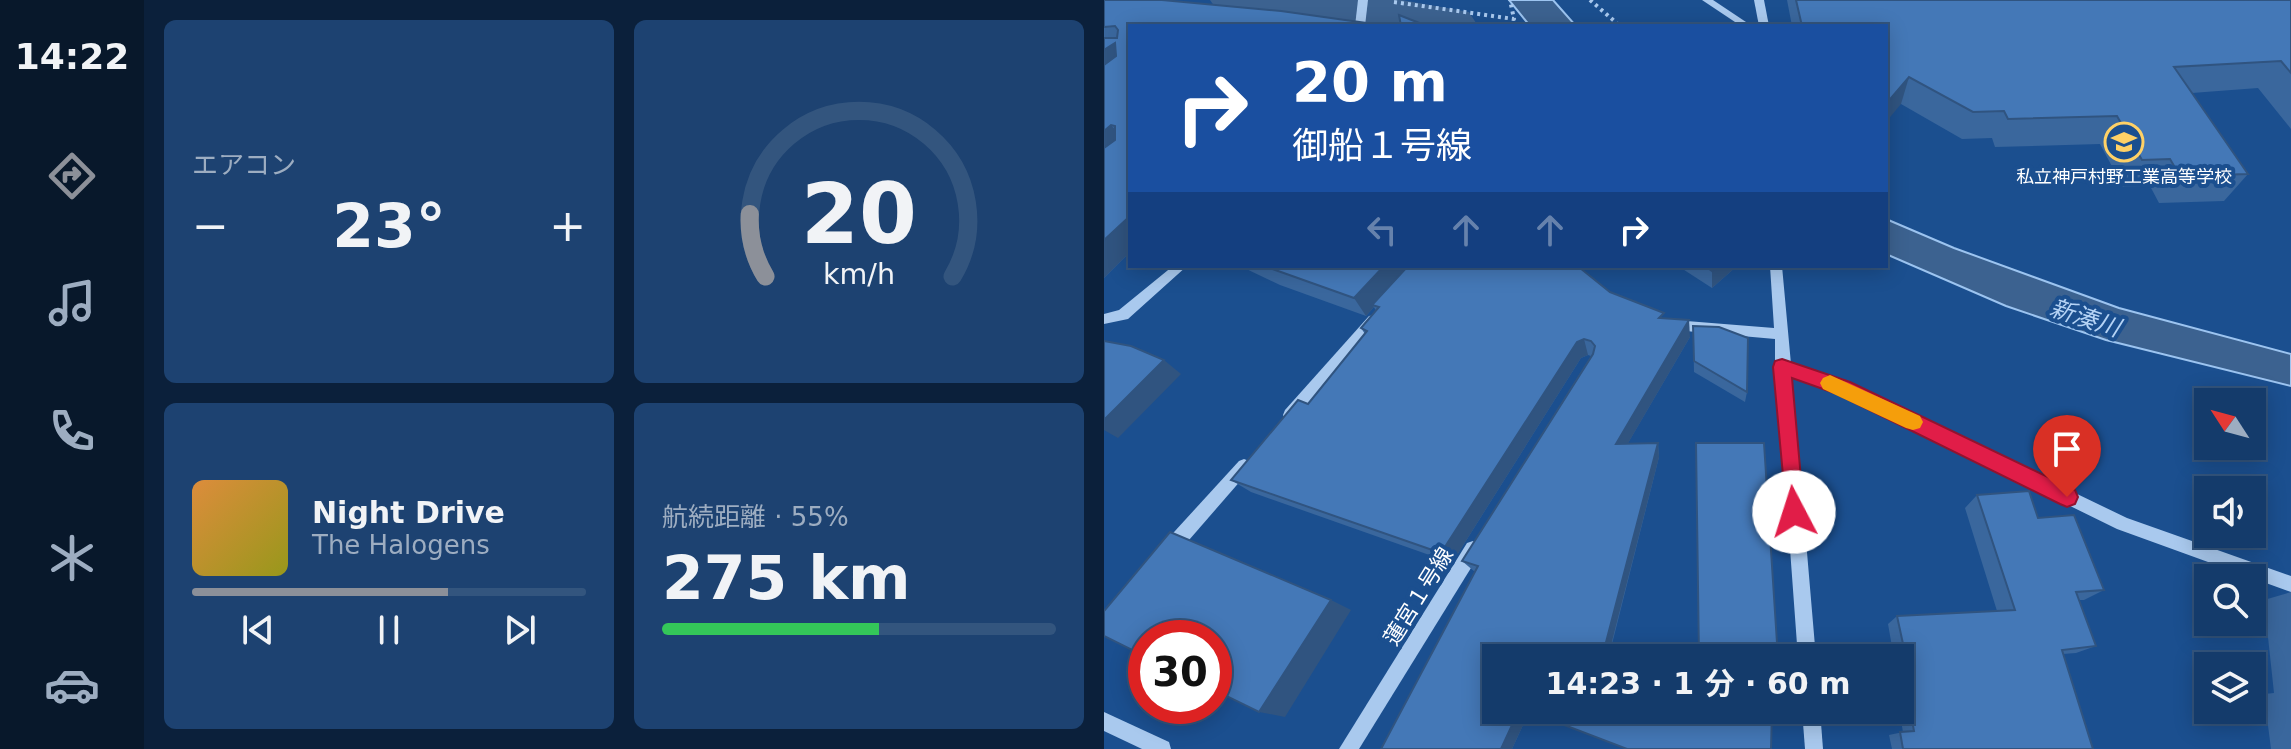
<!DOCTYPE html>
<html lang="ja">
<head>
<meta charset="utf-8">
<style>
  :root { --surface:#143b6b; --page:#1d4271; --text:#f1f3f6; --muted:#9dadc1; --line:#33557e; --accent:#8c9099 }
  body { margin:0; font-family:"DejaVu Sans","Noto Sans JP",sans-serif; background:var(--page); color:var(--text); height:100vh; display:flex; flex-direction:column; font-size:30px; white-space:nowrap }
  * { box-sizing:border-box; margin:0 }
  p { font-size:26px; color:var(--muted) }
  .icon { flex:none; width:44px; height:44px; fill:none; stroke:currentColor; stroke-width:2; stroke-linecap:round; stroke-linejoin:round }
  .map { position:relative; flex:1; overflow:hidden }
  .drawer { display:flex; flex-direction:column; gap:20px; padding:20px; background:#0b203b; width:960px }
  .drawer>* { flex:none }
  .top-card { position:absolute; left:24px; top:24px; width:760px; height:244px; border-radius:0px; box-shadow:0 4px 20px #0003,0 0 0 2px var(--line); background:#1a4fa0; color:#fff; overflow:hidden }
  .needle { width:52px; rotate:306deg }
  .controls { position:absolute; left:1090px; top:388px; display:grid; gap:16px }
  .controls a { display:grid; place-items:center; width:72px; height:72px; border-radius:0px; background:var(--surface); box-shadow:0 4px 20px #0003,0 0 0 2px var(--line); font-size:40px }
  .speed { position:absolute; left:24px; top:620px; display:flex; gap:16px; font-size:40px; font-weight:700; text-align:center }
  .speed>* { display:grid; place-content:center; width:104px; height:104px; border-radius:50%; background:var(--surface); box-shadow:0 4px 20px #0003,0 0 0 2px var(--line); line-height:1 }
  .speed .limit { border:12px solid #d22; background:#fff; color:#111 }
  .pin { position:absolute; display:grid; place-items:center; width:68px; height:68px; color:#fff; margin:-82px -34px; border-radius:50% 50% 50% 0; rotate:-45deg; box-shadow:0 0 8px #0007 }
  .pin .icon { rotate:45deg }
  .me { position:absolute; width:88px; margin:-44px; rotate:355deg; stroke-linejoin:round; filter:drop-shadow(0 0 6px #0008) }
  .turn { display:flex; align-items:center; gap:28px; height:168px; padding:0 32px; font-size:36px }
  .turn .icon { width:104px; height:104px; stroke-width:2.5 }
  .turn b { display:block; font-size:56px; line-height:68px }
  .lanes { display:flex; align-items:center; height:76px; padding:0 32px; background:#0003; justify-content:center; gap:40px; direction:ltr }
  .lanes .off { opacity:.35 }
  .big { font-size:60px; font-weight:700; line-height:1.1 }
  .drawer .card { flex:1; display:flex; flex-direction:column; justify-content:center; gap:12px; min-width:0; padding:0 28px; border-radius:12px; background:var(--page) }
  .drawer .dial { align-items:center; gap:0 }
  .dial svg { height:208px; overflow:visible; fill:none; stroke:var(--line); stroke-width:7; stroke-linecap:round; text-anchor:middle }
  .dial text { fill:var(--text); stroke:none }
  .song { display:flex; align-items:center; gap:24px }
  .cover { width:96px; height:96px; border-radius:12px; background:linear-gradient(135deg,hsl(30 70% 55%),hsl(60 70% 35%)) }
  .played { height:8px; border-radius:4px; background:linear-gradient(90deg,var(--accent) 65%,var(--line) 65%) }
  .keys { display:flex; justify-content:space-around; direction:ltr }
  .heat { display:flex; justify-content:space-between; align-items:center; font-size:44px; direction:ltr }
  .charge { height:12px; border-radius:6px; background:linear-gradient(90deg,#34c759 55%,var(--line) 0) }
  .drawer .tiles { flex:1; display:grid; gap:20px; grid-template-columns:repeat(2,1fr) }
  .trip { position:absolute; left:378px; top:644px; width:432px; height:80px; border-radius:0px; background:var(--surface); box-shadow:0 4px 20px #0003,0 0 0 2px var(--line); font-weight:700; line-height:80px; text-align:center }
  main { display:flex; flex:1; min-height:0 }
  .tabs { display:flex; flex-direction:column; width:144px; justify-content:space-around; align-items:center; background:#08182b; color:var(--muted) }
  .tabs .icon { width:56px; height:56px }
  .tabs .selected { color:var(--accent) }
  .tabs b { font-size:36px; color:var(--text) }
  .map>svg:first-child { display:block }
</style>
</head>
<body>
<main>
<nav class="tabs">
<b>14:22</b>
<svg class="icon selected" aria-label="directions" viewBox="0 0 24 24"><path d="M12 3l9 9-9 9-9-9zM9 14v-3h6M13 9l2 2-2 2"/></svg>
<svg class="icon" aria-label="music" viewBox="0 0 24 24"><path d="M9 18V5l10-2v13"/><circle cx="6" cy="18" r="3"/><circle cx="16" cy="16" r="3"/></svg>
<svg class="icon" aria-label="phone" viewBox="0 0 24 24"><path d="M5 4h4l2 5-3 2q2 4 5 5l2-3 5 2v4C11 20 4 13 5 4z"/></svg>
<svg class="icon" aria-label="climate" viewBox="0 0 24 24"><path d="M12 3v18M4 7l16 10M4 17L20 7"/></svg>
<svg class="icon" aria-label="car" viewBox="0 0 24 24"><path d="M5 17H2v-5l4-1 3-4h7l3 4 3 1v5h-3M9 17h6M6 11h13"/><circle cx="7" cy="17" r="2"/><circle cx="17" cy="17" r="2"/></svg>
</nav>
<section class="drawer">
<div class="tiles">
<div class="card"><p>エアコン</p>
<div class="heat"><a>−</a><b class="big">23°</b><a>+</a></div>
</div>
<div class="card dial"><svg viewBox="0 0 100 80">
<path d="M14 69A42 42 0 1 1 86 69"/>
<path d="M14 69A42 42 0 0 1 8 45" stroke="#8c9099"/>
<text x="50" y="56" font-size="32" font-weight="700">20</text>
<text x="50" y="72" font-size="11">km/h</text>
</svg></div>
<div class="card">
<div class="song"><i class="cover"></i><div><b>Night Drive</b><p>The Halogens</p></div></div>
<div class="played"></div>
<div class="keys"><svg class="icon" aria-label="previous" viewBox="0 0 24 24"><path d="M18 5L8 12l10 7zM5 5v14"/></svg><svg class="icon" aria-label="pause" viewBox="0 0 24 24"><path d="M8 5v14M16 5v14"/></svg><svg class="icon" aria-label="next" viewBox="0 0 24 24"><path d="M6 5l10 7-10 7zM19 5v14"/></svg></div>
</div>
<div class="card"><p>航続距離 · 55%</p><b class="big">275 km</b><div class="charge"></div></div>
</div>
</section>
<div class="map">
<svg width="1187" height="749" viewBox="0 0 1187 749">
  <rect width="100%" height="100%" fill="#1b4f8f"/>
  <g fill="#3c6290" stroke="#9cc4f0" stroke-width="2">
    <polygon points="405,0 449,0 472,26 426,26"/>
    <polygon points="782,219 850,248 1015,308 1187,354 1187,386 1002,340 902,306 782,254"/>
  </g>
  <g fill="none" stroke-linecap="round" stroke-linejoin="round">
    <path fill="#3c6290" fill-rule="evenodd" d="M 106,0 L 298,0 L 365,12 L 374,26 C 289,26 198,34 115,13 Z"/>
    <g stroke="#a9c9ee" stroke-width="4" stroke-dasharray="3 4" stroke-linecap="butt">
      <polyline points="486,0 516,26"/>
      <polyline points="290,2 410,19 406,0"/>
    </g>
    <g fill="#a9c9ee" fill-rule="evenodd">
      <polygon points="254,0 264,0 261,26 251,26"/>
      <polygon points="598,0 609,0 648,26 637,26"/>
      <polygon points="650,0 660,0 665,26 655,26"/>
      <polygon points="69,266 83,266 24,319 0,324 0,314 15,310"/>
      <polygon points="666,266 678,266 687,364 744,384 1023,518 1187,576 1187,592 1013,529 734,392 688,376 712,658 694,658 673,371 671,367 671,339 570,330 563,325 570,320 670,328"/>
      <polygon points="270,315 275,316 277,320 275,324 191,420 186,421 181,420 179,415 181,410 265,316"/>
      <polygon points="140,459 145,461 148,466 145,471 72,555 66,557 60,555 58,549 60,543 135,461"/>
      <polygon points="369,541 375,543 377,549 375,555 255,749 235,749 363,543"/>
      <polygon points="698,710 716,710 719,749 701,749"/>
      <polygon points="0,712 65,742 67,749 38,749 0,731"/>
    </g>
  </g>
  <g fill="#3a679d">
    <polygon points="0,0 26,26 26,252 0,278"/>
    <polygon points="683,0 1187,0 1187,129 1154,88 1088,93 1144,174 1120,201 1055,203 1046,186 1019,187 996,144 891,147 888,138 858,139 797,104 782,26 688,26"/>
    <polygon points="136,266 471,266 506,292 560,319 586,337 524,443 554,443 555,457 506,652 425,712 408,749 277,749 371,572 358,561 487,356 484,355 477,358 348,563 147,492 127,480 204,404 261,334 257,328 272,311 270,307 262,316 176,285"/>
    <polygon points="574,266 633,266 608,288"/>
    <polygon points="589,326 643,392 641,402 590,372"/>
    <polygon points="873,495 934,518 1000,590 980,600 975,600 992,646 972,653 959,654 989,749 788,749 785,735 799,732 795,710 796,710 796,658 790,658 784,624 793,616 893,611 861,508"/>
    <polygon points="1187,592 1187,749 1167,749 1160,694 1170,693 1160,600"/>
  </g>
  <g fill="#305480">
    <polygon points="11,43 26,62 0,80 0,50"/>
    <polygon points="805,77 797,104 782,122 782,104"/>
    <polygon points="7,125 24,145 0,164 0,131"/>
    <polygon points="26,216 26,252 0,278 0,240"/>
    <polygon points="280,266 307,266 268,305 270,307 262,316 250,298"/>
    <polygon points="614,266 633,266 608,288 608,271"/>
    <polygon points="585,320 586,337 516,457 512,444"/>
    <polygon points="480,339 484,355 477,358 348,563 337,553 473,342"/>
    <polygon points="60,360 77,374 14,438 0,430 0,420"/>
    <polygon points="554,443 555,457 504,657 500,650"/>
    <polygon points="227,600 247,610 181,717 155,712"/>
    <polygon points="415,710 421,710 425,712 408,749 397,749"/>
  </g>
  <g fill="#4478b7" stroke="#305480" stroke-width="2">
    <polygon points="0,0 58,0 177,11 284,26 26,26 26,216 0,240 0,148 11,140 11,126 7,125 0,131 0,65 12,56 11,43 0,50 0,38 13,38 14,30 11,26 0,27"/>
    <polygon points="692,0 1187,0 1187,73 1177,61 1070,67 1144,174 1076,176 1066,159 1038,160 1013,116 904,119 900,111 869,112 805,77 782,104 782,26 698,26"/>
    <polygon points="295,15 323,26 297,26"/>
    <polygon points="160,266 280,266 250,298"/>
    <polygon points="304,266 471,266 476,268 506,292 560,313 555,318 585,320 512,444 554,443 500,650 521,658 392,658 392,710 415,710 397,749 277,749 374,566 358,561 489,354 491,346 487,341 480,339 473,342 337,553 127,480 194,400 204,404 263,331 257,328 275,307 268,305"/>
    <polygon points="601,266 614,266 608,271"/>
    <polygon points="589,326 615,327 644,338 643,392 590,361"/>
    <polygon points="0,341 27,346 60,360 0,420"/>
    <polygon points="592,443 660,443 674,658 595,658"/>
    <polygon points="925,491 934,518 970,515 1000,590 972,592 992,646 958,650 989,749 799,749 796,732 810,731 798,667 804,667 793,616 911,610 873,495"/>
    <polygon points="66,532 227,600 155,712 110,690 110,638 42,638 42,657 0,636 0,611"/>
    <polygon points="421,710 668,710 667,749 523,749"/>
  </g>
  <polygon fill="#e11d48" stroke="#92132f" stroke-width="2" points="678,359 746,382 971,490 974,497 971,504 963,507 956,504 733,394 688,378 700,512 697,519 690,522 683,519 669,367 671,361"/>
  <polygon fill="#f59e0b" points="726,375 816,416 819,422 816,428 809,430 802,428 719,389 716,383 719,378"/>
  <defs>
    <g id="school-ring" transform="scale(2)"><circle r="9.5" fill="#1b4f8f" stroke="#ffd166" stroke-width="1.5"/><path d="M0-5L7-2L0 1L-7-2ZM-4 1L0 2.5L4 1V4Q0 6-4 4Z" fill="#ffd166"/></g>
  </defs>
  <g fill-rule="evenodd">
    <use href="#school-ring" x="1020" y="142"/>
  </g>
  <g text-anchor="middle" stroke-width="8" stroke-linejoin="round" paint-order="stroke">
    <g font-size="18" fill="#fff" stroke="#1b4f8f">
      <text x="1020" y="183">私立神戸村野工業高等学校</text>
    </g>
    <g font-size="22" fill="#fff" stroke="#1b4f8f">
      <text transform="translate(314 596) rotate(-58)" y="8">蓮宮１号線</text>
    </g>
    <g font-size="24" font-style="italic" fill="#b5d3f5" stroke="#1b4f8f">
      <text transform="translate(981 318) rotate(18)" y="8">新湊川</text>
    </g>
  </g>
</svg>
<div class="controls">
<a><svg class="needle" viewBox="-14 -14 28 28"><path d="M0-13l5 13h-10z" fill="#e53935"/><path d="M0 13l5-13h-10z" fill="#9dadc1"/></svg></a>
<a><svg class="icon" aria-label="sound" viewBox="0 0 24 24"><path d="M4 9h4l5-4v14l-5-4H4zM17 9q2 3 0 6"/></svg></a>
<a><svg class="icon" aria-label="search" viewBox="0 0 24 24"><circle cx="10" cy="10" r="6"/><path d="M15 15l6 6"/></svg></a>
<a><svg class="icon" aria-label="layers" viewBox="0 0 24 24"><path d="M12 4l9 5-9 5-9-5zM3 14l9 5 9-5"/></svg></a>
</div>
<div class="speed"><div class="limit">30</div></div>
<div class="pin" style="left:963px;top:497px;background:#d93025"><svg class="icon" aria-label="arrive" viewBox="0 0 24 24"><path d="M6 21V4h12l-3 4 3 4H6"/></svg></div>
<svg class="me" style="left:690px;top:512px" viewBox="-20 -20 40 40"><circle r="19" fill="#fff"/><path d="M0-13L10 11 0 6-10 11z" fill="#e11d48"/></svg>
<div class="trip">14:23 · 1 分 · 60 m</div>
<div class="top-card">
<div class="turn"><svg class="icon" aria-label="right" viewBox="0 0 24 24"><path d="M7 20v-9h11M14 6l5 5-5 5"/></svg><div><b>20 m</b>御船１号線</div></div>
<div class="lanes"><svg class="icon off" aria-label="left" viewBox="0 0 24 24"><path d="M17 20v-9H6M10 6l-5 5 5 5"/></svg><svg class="icon off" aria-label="ahead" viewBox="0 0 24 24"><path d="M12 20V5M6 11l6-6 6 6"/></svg><svg class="icon off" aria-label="ahead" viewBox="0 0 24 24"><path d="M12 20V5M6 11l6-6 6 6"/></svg><svg class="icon" aria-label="right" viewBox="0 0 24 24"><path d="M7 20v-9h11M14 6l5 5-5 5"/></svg></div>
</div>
</div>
</main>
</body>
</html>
